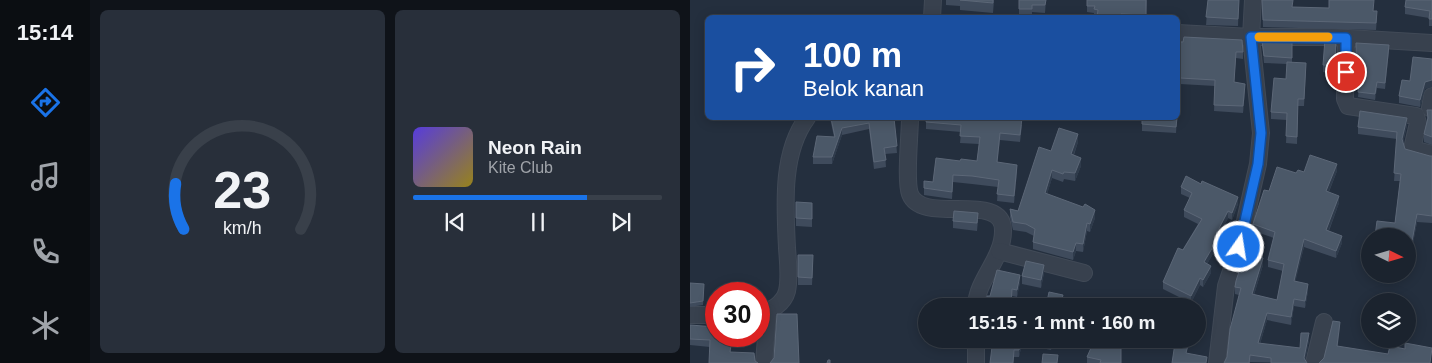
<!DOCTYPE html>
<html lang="id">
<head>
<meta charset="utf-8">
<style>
  :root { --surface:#1b232e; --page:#282f3a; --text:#f1f3f6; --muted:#a0a4aa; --line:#39404a; --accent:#1a73e8 }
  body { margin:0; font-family:Helvetica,sans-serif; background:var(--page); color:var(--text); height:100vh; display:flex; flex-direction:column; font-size:19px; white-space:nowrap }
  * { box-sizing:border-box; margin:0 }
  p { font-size:16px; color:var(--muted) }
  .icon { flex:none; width:28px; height:28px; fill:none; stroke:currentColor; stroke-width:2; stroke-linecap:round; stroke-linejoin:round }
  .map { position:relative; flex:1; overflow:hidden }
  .drawer { display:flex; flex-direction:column; gap:10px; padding:10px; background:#0f1319; width:600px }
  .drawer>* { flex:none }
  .guide { position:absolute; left:15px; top:15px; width:475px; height:105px; border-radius:8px; box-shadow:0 2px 12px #0003,0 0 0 1px var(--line); background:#1a4fa0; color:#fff; overflow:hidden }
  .needle { width:32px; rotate:95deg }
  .buttons { position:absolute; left:671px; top:228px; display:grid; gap:10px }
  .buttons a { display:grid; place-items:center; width:55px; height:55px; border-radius:50%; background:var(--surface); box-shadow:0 2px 12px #0003,0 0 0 1px var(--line); font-size:25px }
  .speed { position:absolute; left:15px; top:282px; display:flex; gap:10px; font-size:25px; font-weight:700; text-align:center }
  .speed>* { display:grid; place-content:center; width:65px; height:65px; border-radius:50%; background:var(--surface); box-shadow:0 2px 12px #0003,0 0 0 1px var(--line); line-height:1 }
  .speed .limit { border:8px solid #d22; background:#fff; color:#111 }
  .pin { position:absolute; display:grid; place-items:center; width:42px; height:42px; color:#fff; margin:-21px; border:2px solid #fff; border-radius:50%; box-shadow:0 1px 5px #0007 }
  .me { position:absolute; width:55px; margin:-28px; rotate:13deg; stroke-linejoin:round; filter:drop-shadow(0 0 4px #0008) }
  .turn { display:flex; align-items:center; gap:18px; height:105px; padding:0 15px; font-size:22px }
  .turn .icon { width:65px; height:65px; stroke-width:2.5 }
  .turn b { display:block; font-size:35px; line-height:42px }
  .drawer .tile { flex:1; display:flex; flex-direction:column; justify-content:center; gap:8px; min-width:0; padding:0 18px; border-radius:8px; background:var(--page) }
  .drawer .dial { align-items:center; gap:0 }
  .dial svg { height:130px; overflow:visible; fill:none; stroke:var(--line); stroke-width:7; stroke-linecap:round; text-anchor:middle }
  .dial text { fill:var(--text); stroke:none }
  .song { display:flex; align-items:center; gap:15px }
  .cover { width:60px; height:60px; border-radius:8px; background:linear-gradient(135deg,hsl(250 70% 55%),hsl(50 70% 35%)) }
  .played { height:5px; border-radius:2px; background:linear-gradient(90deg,var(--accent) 70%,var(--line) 70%) }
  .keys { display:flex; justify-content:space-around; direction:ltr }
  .drawer .tiles { flex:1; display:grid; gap:10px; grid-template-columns:repeat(2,1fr) }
  .trip { position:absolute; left:228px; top:298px; width:288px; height:50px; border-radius:25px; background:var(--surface); box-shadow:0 2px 12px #0003,0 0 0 1px var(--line); font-weight:700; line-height:50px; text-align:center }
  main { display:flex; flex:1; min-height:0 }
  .tab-bar { display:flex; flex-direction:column; width:90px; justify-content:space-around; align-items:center; background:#0b0e12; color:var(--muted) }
  .tab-bar .icon { width:35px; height:35px }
  .tab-bar .selected { color:var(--accent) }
  .tab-bar b { font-size:22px; color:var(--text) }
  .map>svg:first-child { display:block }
</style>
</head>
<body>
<main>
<nav class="tab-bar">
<b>15:14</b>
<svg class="icon selected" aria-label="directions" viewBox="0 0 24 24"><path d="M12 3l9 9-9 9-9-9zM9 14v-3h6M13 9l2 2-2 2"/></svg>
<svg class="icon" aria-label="music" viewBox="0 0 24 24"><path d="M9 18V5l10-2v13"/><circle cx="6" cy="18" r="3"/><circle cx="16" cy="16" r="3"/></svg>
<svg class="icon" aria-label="phone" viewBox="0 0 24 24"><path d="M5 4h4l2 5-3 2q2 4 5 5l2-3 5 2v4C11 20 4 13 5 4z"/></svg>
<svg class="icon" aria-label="climate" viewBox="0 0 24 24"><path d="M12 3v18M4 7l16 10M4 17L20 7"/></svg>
</nav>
<section class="drawer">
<div class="tiles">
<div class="tile dial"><svg viewBox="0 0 100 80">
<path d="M14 69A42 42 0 1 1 86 69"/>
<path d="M14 69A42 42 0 0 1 9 41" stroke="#1a73e8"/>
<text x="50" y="56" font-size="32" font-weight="700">23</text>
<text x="50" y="72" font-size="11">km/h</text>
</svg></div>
<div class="tile">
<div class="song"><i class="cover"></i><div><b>Neon Rain</b><p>Kite Club</p></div></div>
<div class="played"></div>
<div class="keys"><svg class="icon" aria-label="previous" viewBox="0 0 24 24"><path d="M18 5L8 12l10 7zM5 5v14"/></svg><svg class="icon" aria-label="pause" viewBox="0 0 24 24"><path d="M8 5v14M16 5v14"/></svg><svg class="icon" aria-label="next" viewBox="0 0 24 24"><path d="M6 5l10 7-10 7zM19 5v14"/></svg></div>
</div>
</div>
</section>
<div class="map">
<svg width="742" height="363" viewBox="0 0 742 363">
  <rect width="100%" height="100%" fill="#242f3e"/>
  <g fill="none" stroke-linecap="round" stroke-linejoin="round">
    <g stroke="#414a57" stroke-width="18">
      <g id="minor">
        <polyline points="242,18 243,0"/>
        <polyline points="488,33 561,37 641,37 742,43"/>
        <polyline points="656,38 655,99 658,106 726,116 728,123 722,149 742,154"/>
        <polyline points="740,108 742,96"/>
        <path d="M 220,118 C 220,134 215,180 220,194 C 232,226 314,190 313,231 C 313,259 287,279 286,306"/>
        <polyline points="309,251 394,273"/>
        <path d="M 69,313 C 81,312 94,303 97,291 C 100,277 98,262 97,248 C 95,206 91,153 117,118"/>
        <polyline points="0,315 26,315"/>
        <polyline points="286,339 286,363"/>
        <polyline points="74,363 78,312"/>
        <polyline points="527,363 536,286 549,247 568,164 571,133 561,37 563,0"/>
        <polyline points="624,363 634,322"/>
      </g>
    </g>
    <use href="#minor" stroke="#38414e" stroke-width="16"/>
  </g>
  <g fill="#3f4b5c">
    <polygon points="256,0 304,0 303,13 270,10 270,6 256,5"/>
    <polygon points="329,0 356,0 355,13 342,12 342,17 329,16"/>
    <polygon points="457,0 456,18 407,18 407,16 404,16 404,13 397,12 397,6"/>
    <polygon points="518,0 549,0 548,26 516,25"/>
    <polygon points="572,0 603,7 684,11 687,18 686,30 573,27"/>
    <polygon points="742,0 742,26 739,26 739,18 715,14 715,7"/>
    <polygon points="646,40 645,74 633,72 633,65"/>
    <polygon points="572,41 602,41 602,62 616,70 614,106 608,106 607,144 596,143 597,120 581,119 581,112 596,79 597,64 574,63"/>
    <polygon points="488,42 553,52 553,59 546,58 544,83 555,91 553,113 524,111 525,86 490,84 489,94 488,94"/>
    <polygon points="666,43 699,50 695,89 687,88 685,100 668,97 669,86 666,86"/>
    <polygon points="720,81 735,89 730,107 709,103 709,96"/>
    <polygon points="737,110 742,110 742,145 734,142 734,134 737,120"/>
    <polygon points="140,118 204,118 207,153 195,154 196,167 184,169 179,129 152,135 142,164 123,164 123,157 144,137"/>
    <polygon points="452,118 487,118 486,133 452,131"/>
    <polygon points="236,122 332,125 330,142 310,140 307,162 327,172 324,203 307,201 308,187 282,184 263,182 262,199 234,195 234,188 243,182 270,161 287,161 289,144 270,143 271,132 236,129"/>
    <polygon points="717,125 713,143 715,149 740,156 742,156 742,223 727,222 721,254 718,254 718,236 705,223 710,181 704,181 707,139 668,134 668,127"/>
    <polygon points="388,142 384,155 391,166 385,181 374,179 373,182 362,178 357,194 405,218 400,232 397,231 393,252 386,251 383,260 343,249 343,242 344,236 336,232 323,230 320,217 320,209 328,211 361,151"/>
    <polygon points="647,171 639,192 649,203 639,231 652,243 646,258 614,247 605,281 618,291 615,308 604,306 601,325 577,320 570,344 610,348 619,340 615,360 617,363 560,362 560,363 534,363 537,357 549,295 545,294 545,287 573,265 564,295 587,300 593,271 578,267 578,260 584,238 563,231 563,224 579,191 606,173 614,172"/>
    <polygon points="491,187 548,204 542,220 538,218 527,240 527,247 517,264 521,273 513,287 510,285 501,303 473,289 473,282 508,224 494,217 494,210 500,198 491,194"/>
    <polygon points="106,202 122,211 122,227 106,226"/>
    <polygon points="288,220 287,231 263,228 263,221"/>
    <polygon points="108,255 123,263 122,285 108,285"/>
    <polygon points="354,273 351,288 332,284 332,276"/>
    <polygon points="330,282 327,297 322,296 300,296"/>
    <polygon points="0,283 14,288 13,305 0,307"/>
    <polygon points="0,325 41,352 65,361 20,347 0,345"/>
    <polygon points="303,339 364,339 361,350 332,344 329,357 324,357"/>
    <polygon points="387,339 414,339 431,363 397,363 397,357 403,343 387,342"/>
  </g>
  <g fill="#2f3b4b">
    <polygon points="699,45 699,50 695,89 695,83"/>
    <polygon points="742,80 742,87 735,89 730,107 730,100 735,82"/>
    <polygon points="687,82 687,88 685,100 685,94"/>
    <polygon points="555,84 555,91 553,113 553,106"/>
    <polygon points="717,118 717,125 712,147 712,139"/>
    <polygon points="152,128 152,135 142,164 142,157"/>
    <polygon points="310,133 310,140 307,169 307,162"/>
    <polygon points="388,134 388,142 381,161 381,154"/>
    <polygon points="391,158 391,166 385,181 385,173"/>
    <polygon points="647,164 647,171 636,198 636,191"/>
    <polygon points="327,165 327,172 324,203 324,196"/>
    <polygon points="362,170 362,178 355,201 355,193"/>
    <polygon points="649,196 649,203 636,237 636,230"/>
    <polygon points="548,197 548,204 542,220 542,213"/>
    <polygon points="405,210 405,218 400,232 400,224"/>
    <polygon points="538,211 538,218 525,243 527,240 527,247 514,269 514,262 524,238"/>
    <polygon points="727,214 727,222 721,254 721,247"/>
    <polygon points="397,223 397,231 393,252 393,244"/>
    <polygon points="652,236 652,243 646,258 646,251"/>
    <polygon points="614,239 614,247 604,288 604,281"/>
    <polygon points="386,243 386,251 383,260 383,252"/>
    <polygon points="573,258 573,265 562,301 562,294"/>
    <polygon points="354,265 354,273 351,288 351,280"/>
    <polygon points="521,266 521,273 513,287 513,280"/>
    <polygon points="330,275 330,282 327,297 327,290"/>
    <polygon points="510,278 510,285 501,303 501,296"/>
    <polygon points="618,284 618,291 615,308 615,301"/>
    <polygon points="373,295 372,306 370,306"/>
    <polygon points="604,299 604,306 601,325 601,317"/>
    <polygon points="577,313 577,320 568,350 568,343"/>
    <polygon points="650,322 650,329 647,353 647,346"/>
    <polygon points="619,333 619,340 615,363 614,358"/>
    <polygon points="42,336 43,336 40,358 40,352"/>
    <polygon points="332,339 332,344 329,357 329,350"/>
    <polygon points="362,339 364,339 361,350 361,343"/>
  </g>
  <g fill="#4b5868" stroke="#5c6777">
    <polygon points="270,0 303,0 303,3"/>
    <polygon points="329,0 356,0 355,5 342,5 342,9 329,9"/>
    <polygon points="397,0 456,0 456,15 431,14 431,18 407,18 408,10 404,9 405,6 397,6"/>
    <polygon points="518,0 549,0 548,19 516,17"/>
    <polygon points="572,0 603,0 602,7 639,8 639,0 684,0 683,11 687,11 686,23 573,20"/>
    <polygon points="716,0 742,0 742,19 739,19 740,11 715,7"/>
    <polygon points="494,37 552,40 553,52 546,52 544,82 555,84 553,106 524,105 525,80 490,78 489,88 488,87 488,42 493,42"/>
    <polygon points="635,39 646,40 645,66 633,65"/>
    <polygon points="572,41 602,41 602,58 574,56"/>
    <polygon points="666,43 699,45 695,83 687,82 685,94 668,92 670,80 666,80"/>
    <polygon points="723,57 742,59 742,80 735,82 730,100 709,96 712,80 720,81"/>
    <polygon points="597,62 616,63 614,99 608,99 607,137 596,136 597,113 581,112 584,78 596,79"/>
    <polygon points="737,110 742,110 742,137 734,134 738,118"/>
    <polygon points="670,111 717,118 712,139 715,149 740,156 742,156 742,216 727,214 721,247 718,246 718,236 685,236 687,221 705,223 711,174 704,173 707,132 668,127"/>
    <polygon points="141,118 204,118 207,146 194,148 196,160 184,162 179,123 152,128 142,157 123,157 127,136 145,137"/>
    <polygon points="237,118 332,118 330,135 310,133 307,162 327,165 324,196 307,194 309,180 282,176 263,175 262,192 234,188 234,181 243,182 246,158 270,161 271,159 287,161 290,137 270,136 271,125 236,122"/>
    <polygon points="452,118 487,118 486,127 452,124"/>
    <polygon points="369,128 388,134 381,154 391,158 385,173 374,172 373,174 362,170 355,193 393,207 395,204 405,210 400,224 397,223 393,244 386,243 383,252 343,242 345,229 336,224 323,222 320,209 328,211 349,147 361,151"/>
    <polygon points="620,155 647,164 636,191 649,196 636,230 652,236 646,251 614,239 604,281 618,284 615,301 604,299 601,317 577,313 568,343 610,348 611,333 619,333 614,358 617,363 581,363 581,358 560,355 559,363 534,363 537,357 540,329 551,288 545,287 546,281 555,253 573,258 562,294 587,300 594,264 578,260 585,232 563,224 574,190 579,191 587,167 606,173 608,170 614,172"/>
    <polygon points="496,176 511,184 512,181 548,197 542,213 538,211 524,238 527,240 514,262 521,266 513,280 510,278 501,296 473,282 488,248 493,250 512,219 494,210 502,193 491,187"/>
    <polygon points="106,202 122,203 122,219 106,218"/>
    <polygon points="264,211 288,213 287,223 263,221"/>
    <polygon points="108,255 123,255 122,278 108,277"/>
    <polygon points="336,261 354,265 351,280 332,276"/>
    <polygon points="307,270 330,275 327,290 322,289 321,306 296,306 297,296 300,296"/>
    <polygon points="0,283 14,284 13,301 0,303"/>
    <polygon points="359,292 373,295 370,306 356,306"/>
    <polygon points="87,314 107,314 109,363 80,363 84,358"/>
    <polygon points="643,321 650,322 647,346 698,354 700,346 715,349 715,343 742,348 740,363 629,363 634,358"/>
    <polygon points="0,325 26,327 26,336 42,336 40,352 64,353 65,361 68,363 19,363 20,340 0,339"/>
    <polygon points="303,339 332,339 329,350 324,350 323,363 300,363"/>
    <polygon points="340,339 362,339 361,343"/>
    <polygon points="405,339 414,339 422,342 431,341 431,363 410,363 411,360 397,357"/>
    <polygon points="485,343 498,345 496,353 517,357 516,363 482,363"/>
    <polygon points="353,354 368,355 367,363 352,363"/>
    <polygon points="138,360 140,360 140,363 137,363"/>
  </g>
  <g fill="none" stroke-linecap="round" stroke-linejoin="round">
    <g stroke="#114b97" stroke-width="12">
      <polyline id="route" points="549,247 568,164 571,133 561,37 656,38 656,72"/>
    </g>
    <use href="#route" stroke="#1a73e8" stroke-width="9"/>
    <polyline stroke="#f59e0b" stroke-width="9" points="569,37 638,37"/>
  </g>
</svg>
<div class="buttons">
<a><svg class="needle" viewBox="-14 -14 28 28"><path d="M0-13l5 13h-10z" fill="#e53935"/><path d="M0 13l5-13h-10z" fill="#a0a4aa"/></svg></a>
<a><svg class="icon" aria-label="layers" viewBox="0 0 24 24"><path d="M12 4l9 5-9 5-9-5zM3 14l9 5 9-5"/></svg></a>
</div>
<div class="speed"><div class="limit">30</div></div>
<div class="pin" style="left:656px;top:72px;background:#d93025"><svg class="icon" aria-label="arrive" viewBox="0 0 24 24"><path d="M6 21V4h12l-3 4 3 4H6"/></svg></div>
<svg class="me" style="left:549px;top:247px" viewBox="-20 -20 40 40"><circle r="17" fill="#1a73e8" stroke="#fff" stroke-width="3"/><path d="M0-11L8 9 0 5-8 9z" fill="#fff"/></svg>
<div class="trip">15:15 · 1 mnt · 160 m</div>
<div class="guide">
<div class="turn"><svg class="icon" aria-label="right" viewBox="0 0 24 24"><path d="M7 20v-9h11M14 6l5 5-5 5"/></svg><div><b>100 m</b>Belok kanan</div></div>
</div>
</div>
</main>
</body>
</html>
